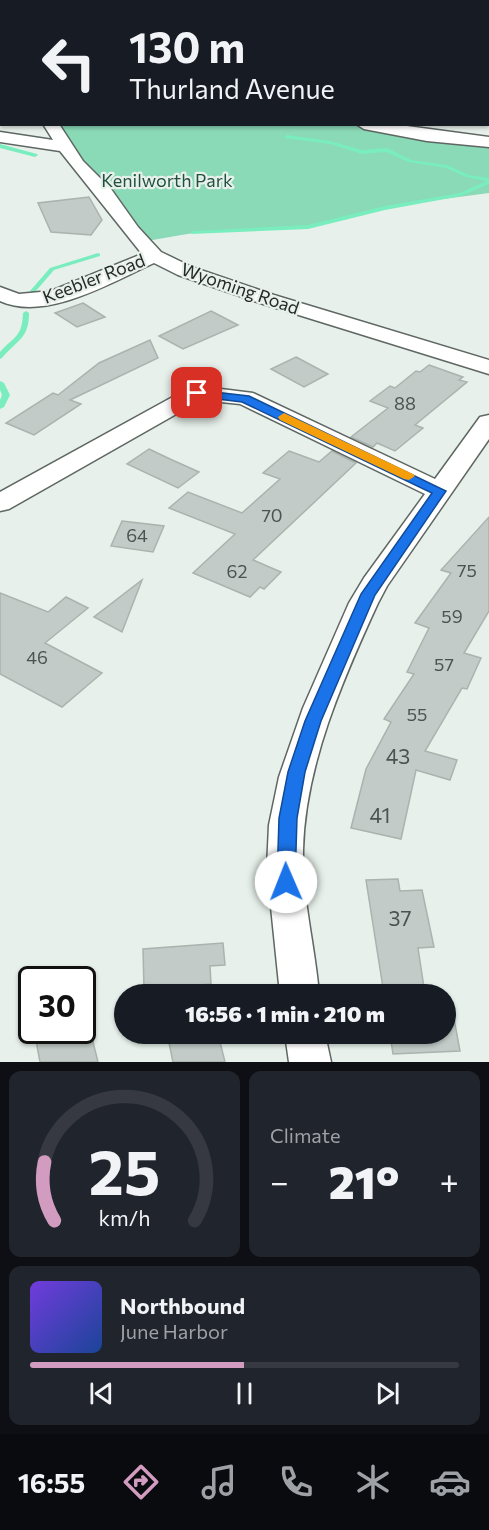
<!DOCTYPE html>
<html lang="en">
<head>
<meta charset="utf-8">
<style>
  :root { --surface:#171b24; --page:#20242c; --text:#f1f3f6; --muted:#9ea1a6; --line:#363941; --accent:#d29bc0 }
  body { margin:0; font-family:Commissioner,sans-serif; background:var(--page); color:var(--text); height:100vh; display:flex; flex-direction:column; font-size:22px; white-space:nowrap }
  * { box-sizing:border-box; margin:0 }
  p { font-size:20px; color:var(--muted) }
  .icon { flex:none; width:33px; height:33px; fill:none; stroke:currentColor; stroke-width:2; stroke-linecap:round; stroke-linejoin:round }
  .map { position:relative; height:1062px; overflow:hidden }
  .sheet { display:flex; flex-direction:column; gap:9px; padding:9px; background:#0d0f14; flex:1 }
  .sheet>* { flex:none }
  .hud { position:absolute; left:0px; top:0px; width:489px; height:126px; box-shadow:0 2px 4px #0004; background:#171b24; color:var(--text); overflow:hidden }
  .speed { position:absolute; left:18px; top:966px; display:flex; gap:12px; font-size:30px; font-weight:700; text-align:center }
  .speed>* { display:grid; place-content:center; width:78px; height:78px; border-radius:50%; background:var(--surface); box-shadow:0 2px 4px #0004; line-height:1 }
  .speed .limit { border:3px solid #111; border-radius:9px; background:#fff; color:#111 }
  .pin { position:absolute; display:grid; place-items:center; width:51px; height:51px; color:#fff; margin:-26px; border-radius:12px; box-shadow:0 3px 9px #0006 }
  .me { position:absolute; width:66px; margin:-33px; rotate:359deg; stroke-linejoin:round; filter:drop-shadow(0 0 4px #0008) }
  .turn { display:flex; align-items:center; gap:21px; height:126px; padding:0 30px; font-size:27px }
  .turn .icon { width:78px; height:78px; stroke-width:2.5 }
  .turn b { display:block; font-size:42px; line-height:51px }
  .big { font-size:45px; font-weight:800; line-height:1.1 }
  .sheet .card { flex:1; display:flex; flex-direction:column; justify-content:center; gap:9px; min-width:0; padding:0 21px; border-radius:12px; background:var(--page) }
  .sheet .dial { align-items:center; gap:0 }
  .dial svg { height:156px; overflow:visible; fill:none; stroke:var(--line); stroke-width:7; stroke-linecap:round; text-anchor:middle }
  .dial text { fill:var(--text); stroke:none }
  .song { display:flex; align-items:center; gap:18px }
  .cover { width:72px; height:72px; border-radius:9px; background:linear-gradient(135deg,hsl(260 70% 55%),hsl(220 70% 35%)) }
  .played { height:6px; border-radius:3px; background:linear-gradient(90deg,var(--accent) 50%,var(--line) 50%) }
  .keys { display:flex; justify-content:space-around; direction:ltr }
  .heat { display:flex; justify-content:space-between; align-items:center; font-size:33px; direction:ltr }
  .sheet .tiles { flex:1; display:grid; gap:9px; grid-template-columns:1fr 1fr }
  .card:last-child { grid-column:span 2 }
  .trip { position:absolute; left:114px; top:984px; width:342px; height:60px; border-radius:30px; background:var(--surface); box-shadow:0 2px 4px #0004; font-weight:800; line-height:60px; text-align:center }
  .tabs { display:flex; height:96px; justify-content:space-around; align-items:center; background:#090b0e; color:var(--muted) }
  .tabs .icon { width:42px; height:42px }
  .tabs .selected { color:var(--accent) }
  .tabs b { font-size:27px; color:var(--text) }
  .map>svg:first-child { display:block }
</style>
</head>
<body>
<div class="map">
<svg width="489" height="1062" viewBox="0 0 489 1062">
  <rect width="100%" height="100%" fill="#e7f0eb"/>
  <polygon fill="#8ad9b7" points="366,124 489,142 489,193 398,205 308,227 193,233 141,242 51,125"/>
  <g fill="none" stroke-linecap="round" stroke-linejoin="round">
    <g fill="#7aedbf" fill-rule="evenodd">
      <polygon points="287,135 330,141 362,150 387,148 411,160 447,165 469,175 489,178 489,184 461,196 385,210 308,229 191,234 191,232 193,231 308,225 385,206 460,193 486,181 466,177 446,168 408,162 386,152 362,154 330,144 285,138 284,137"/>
      <polygon points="0,144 37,154 38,155 35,157 0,148"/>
      <polygon points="98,253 100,254 100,256 54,270 35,292 31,292 30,291 50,268"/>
      <path d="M 26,311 L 29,313 C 29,339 17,340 2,358 L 0,359 L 0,352 C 14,336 22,338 23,313 Z"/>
      <polygon points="0,381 4,383 10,395 4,407 0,409 0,400 2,395 0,390"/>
    </g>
  </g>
  <g fill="#c2cbc7" stroke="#aab3ae" stroke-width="1.5">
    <polygon points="89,197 102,220 91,235 51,232 38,203"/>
    <polygon points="83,303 105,317 77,327 55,313"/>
    <polygon points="211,311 238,325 183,349 159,336"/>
    <polygon points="150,340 158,358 70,400 81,404 34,435 6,423 53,393 58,395 99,363"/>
    <polygon points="296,357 328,374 304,387 271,369"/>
    <polygon points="429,365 463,377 459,380 467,382 415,425 423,428 395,451 377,443 373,447 351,437 388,408 370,401 390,386 395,388 416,371 420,372"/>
    <polygon points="149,449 170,459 199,472 178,488 127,464"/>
    <polygon points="289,451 319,462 332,451 356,463 253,560 281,572 264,589 260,587 250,597 193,573 235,534 169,508 188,492 242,513 280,479 263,473"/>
    <polygon points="489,517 489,611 464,653 481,658 467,689 462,688 425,751 457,760 450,780 416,770 401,839 351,828 366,769 391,722 384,719 414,674 407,672 429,628 415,623 451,573 441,570"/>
    <polygon points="122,521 164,526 153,552 111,546"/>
    <polygon points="142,580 122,632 94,617"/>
    <polygon points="0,593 48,612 66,597 88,608 45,643 102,673 62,707 0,674"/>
    <polygon points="398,879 400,891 422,890 434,947 418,948 425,994 384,994 366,880"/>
    <polygon points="223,943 225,965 210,966 211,984 144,989 143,949"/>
    <polygon points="446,997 450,997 460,1051 393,1054 390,1034 446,1034"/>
    <polygon points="34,1030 90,1030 98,1062 40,1062"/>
    <polygon points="188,1034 218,1034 225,1062 173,1062 168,1038"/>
  </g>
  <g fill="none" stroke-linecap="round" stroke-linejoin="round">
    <g stroke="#5f6763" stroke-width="3">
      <g id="minor">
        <polygon points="20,0 32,0 33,2 20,2"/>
        <rect x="212" y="0" width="12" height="2"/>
        <polygon points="359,0 371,0 372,2 359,2"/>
        <rect x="0" y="14" width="2" height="8"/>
        <rect x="0" y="60" width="2" height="8"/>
        <path d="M 43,124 L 59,124 L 83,161 L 111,189 L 138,227 L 161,252 L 192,267 L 274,295 L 489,360 L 489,374 L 260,303 L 178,275 L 154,263 C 112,282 46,322 0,301 L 0,287 L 19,294 L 51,291 L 142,254 L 60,151 L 0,142 L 0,132 L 53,140 Z"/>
        <polygon points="356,124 392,124 489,137 489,147 427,141 364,129"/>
        <path d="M 197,386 L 253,393 L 435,479 L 480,417 L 489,415 L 489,439 L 387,586 L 378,603 C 343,679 305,765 303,850 C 302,899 315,946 319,994 L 280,994 L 267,868 L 269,825 L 279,777 L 303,708 L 349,603 L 364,578 L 425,494 L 240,404 L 201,400 L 9,509 L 0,511 L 0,492 L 189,388 Z"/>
        <polygon points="285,1034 325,1034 331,1062 289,1062"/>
      </g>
    </g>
    <use href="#minor" fill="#fff" fill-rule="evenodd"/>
  </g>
  <polygon fill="#1a73e8" stroke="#114b97" stroke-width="1.5" points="197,390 249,396 446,491 375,595 321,721 305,772 297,818 295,882 292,887 286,889 279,887 277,882 279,818 288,772 305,721 361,594 432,493 242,402 193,396 192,393"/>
  <polygon fill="#f59e0b" points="284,413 413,474 415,476 409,480 404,479 280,420 278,417"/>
  <g text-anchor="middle" stroke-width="4.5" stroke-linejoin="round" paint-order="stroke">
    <g font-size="18" fill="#21513e" stroke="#e7f0eb">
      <text x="167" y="187">Kenilworth Park</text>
    </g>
    <g font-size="18" fill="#252927" stroke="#e7f0eb">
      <text transform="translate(94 279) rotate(-21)" y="6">Keebler Road</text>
      <text transform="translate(240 289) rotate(19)" y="6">Wyoming Road</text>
    </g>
    <g font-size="18" fill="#4c524f">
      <text x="405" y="410">88</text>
      <text x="272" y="522">70</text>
      <text x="137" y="542">64</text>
      <text x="467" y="577">75</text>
      <text x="237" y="578">62</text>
      <text x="452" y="623">59</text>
      <text x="37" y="664">46</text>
      <text x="444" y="671">57</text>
      <text x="417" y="721">55</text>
    </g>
    <g font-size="21" fill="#4c524f">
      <text x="398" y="764">43</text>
      <text x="380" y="823">41</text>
      <text x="400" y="926">37</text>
    </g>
  </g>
</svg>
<div class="speed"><div class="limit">30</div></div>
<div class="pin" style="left:197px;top:393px;background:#d93025"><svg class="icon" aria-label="arrive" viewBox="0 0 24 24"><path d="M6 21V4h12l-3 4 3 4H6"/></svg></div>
<svg class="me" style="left:286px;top:882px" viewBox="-20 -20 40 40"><circle r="19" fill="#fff"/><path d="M0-13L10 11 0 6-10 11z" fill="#1a73e8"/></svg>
<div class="trip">16:56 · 1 min · 210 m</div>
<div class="hud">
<div class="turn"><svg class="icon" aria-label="left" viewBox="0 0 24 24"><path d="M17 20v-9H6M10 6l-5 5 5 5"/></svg><div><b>130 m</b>Thurland Avenue</div></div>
</div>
</div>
<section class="sheet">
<div class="tiles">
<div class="card dial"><svg viewBox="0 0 100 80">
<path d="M14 69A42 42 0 1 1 86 69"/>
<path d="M14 69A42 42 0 0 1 9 39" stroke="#d29bc0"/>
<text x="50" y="56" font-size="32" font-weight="700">25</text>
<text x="50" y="72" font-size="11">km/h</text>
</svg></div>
<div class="card"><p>Climate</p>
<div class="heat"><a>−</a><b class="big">21°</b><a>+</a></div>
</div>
<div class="card">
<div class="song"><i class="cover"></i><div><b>Northbound</b><p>June Harbor</p></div></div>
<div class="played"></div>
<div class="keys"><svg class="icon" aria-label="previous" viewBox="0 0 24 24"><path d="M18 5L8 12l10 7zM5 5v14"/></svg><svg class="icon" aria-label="pause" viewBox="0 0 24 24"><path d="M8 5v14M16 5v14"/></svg><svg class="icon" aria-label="next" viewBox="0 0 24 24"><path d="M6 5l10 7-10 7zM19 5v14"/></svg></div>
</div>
</div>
</section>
<nav class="tabs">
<b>16:55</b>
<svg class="icon selected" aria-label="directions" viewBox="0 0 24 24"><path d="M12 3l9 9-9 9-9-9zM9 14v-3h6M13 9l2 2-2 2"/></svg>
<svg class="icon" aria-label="music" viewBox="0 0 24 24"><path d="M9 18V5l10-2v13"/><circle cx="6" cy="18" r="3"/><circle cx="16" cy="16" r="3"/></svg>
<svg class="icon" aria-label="phone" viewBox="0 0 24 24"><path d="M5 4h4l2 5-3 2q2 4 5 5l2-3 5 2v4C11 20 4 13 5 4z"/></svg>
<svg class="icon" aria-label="climate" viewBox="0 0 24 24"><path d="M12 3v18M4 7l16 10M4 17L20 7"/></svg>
<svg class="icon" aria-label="car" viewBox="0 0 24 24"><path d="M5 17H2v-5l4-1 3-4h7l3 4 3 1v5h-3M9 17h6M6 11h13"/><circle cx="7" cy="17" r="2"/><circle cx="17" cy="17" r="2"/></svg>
</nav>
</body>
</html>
